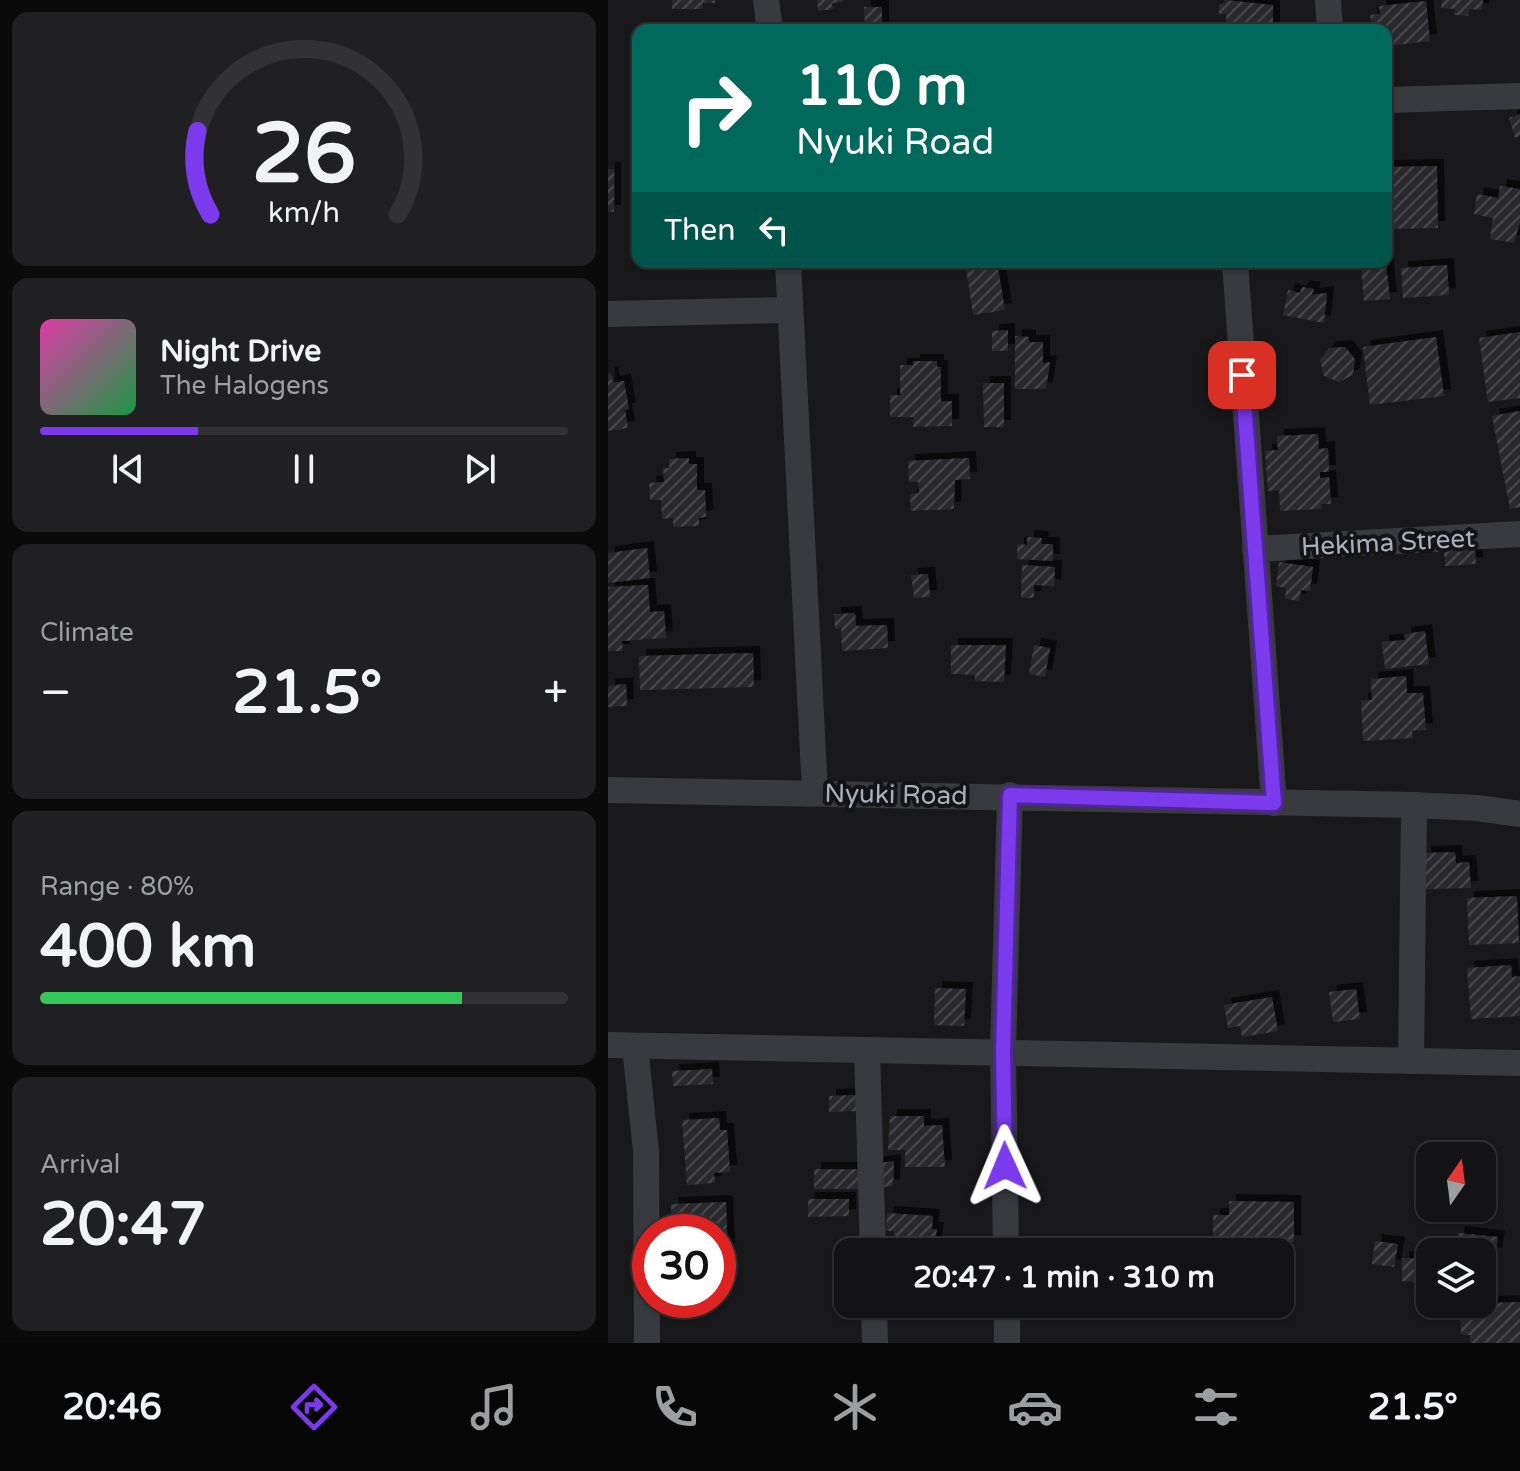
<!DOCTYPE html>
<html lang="en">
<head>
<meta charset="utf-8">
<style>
  :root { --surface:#131214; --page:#202022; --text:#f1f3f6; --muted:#9d9ea0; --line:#323234; --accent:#7c3aed }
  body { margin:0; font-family:"Varela Round",sans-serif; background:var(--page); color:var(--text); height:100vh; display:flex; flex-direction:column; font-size:30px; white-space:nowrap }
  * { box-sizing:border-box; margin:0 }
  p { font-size:26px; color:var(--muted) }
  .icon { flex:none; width:44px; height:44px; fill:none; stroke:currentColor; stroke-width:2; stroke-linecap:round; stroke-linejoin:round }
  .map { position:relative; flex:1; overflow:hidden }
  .drawer { display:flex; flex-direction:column; gap:12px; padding:12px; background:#0a0a0b; width:608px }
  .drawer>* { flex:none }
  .top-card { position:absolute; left:24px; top:24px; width:760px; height:244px; border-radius:16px; box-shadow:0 2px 6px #0004,0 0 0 2px var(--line); background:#00695c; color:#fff; overflow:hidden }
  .needle { width:52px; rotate:14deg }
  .tools { position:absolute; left:808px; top:1142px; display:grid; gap:16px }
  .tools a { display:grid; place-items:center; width:80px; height:80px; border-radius:16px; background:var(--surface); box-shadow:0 2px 6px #0004,0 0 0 2px var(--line); font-size:40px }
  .speed { position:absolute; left:24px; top:1214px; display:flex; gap:16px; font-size:40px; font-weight:700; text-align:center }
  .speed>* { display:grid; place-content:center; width:104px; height:104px; border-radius:50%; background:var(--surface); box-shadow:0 2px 6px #0004,0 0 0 2px var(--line); line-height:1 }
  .speed .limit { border:12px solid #d22; background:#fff; color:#111 }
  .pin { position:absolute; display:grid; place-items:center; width:68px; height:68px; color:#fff; margin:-34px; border-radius:16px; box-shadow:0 4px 12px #0006 }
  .me { position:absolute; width:88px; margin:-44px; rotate:359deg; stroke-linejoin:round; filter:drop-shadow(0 0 6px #0008) }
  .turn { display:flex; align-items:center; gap:28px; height:168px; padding:0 32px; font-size:36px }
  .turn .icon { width:104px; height:104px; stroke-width:2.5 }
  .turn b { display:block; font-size:56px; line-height:68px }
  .then { display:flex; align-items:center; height:76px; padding:0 32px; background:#0003; gap:16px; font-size:30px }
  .big { font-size:60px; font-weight:800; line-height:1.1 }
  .drawer .card { flex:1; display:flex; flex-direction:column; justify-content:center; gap:12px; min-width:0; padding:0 28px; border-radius:16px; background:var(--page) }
  .drawer .dial { align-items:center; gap:0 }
  .dial svg { height:208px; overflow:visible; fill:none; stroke:var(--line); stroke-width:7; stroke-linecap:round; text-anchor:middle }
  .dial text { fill:var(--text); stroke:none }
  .song { display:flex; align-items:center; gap:24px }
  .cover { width:96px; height:96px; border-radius:12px; background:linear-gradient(135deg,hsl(320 70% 55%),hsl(140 70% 35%)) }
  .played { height:8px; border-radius:4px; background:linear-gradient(90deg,var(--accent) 30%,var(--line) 30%) }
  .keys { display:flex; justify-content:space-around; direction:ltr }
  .heat { display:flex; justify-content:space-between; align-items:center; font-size:44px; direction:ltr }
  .charge { height:12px; border-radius:6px; background:linear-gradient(90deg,#34c759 80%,var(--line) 0) }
  .trip { position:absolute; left:226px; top:1238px; width:460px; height:80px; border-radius:16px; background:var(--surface); box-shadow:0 2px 6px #0004,0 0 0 2px var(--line); font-weight:800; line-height:80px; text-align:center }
  .menu { display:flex; height:128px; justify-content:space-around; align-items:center; background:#080708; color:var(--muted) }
  .menu .icon { width:56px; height:56px }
  .menu .on { color:var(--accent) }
  .menu b { font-size:36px; color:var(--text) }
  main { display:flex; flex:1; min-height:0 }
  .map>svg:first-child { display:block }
</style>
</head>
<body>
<main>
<section class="drawer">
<div class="card dial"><svg viewBox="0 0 100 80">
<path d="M14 69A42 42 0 1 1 86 69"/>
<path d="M14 69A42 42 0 0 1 9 37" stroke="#7c3aed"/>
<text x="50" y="56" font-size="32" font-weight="700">26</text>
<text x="50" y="72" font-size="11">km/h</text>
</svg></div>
<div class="card">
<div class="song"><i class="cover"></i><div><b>Night Drive</b><p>The Halogens</p></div></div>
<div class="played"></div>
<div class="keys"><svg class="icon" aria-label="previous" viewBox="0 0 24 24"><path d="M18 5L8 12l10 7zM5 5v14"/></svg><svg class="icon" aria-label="pause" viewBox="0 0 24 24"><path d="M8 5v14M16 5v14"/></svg><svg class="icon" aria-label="next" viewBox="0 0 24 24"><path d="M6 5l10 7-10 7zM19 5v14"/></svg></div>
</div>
<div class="card"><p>Climate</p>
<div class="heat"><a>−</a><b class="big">21.5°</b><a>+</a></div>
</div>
<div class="card"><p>Range · 80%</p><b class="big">400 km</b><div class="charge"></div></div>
<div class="card"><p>Arrival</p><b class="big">20:47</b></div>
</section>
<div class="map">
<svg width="912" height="1343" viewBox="0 0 912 1343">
  <defs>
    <pattern id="building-hatch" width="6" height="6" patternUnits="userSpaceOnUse" patternTransform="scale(2)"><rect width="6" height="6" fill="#2c2b2f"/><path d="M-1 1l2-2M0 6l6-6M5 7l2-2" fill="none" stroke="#48474b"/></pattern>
    <filter id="shadow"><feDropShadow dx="7" dy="-7" stdDeviation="0" flood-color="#0009"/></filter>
  </defs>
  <rect width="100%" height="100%" fill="#19181b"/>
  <g fill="url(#building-hatch)" filter="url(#shadow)">
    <polygon points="64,0 107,0 107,3 95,3 95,9 64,9"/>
    <polygon points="209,0 235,0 235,2 224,3 225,9 210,11"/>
    <polygon points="617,0 665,5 665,30 618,30 618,14 611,14 611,4 617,3"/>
    <polygon points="834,0 875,0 874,10 861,9 860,16 846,15 847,9 833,8"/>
    <polygon points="818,1 822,41 778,46 778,30 764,30 762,15 772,14 771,6"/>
    <polygon points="256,7 274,7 274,30 257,30"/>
    <polygon points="912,114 912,136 907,138 901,118"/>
    <polygon points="829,166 830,228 778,229 778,167"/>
    <rect x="0" y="169" width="6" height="43"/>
    <polygon points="892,186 912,189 912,222 906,243 882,239 885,218 866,214 869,194 890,198"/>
    <polygon points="72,262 124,262 125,268 72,270"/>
    <polygon points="357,262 389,262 397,310 365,315"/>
    <polygon points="778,263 782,299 756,301 753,265"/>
    <polygon points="839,265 841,295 795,298 793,268"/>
    <polygon points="694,287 706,289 704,295 719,293 716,323 675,315 680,290 692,293"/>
    <polygon points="400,330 400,351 384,351 384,331"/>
    <polygon points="912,332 912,398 880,402 871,338"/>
    <polygon points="407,336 421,337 421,342 435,342 435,363 442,362 438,389 407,389"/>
    <polygon points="828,337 836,396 762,405 755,347"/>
    <polygon points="737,347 747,359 745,375 731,382 716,376 712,360 721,348"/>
    <polygon points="305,361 329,361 329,367 333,367 333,401 344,401 344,426 305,427 306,417 282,417 282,395 292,395 292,365 305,365"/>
    <polygon points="3,373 5,383 16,381 21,409 17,410 20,428 0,431 0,374"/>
    <polygon points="375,383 396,383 396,427 376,427"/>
    <polygon points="912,411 912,507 902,509 884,416"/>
    <polygon points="710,434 711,449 720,448 721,472 712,472 712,478 721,477 723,504 713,504 714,509 672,511 671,490 660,491 657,451 670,450 669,436"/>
    <polygon points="81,458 81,464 89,464 89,490 97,490 98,517 91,518 91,526 65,527 65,518 54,519 53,500 42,500 41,483 56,482 55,468 61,468 61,459"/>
    <polygon points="361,458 362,479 347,480 346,509 303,511 302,494 311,493 310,482 301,482 300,461"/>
    <polygon points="419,537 434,538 433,544 445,544 445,561 409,559 409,544 419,545"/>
    <polygon points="867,543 868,564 837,566 836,551 750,556 749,550"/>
    <polygon points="39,548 42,578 0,583 0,553"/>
    <polygon points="671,562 705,567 702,591 693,590 691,601 677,599 678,588 668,586"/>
    <polygon points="414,565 447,567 446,586 426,585 426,598 413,598"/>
    <polygon points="320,574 322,597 306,598 303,575"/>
    <polygon points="40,585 42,612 56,611 58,638 14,641 15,651 0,651 0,587"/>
    <polygon points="247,613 248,626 279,625 280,648 234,651 233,628 227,629 226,614"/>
    <polygon points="817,631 821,664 777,669 774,642 797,640 796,634"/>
    <polygon points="343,645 398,645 396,682 367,681 367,675 343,674"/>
    <polygon points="426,645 442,648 437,677 421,674"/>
    <polygon points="145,653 146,687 32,690 31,656"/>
    <polygon points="798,676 799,693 815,693 818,730 804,731 805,738 755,741 753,700 764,700 763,679"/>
    <polygon points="18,684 19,706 0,707 0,686"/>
    <polygon points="847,852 848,863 861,862 863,888 818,889 816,853"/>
    <polygon points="909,896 911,943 861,945 859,898"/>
    <polygon points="903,965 904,977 912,976 912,1016 863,1019 859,968"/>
    <polygon points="327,988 358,989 356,1026 326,1025"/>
    <polygon points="748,989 752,1019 725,1022 721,992"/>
    <polygon points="664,997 670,1031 634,1037 632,1026 620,1028 616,1005"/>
    <polygon points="104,1069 105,1084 65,1086 64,1071"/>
    <polygon points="248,1095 249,1111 221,1112 221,1096"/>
    <polygon points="282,1116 316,1116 316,1126 334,1125 337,1167 297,1167 297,1150 280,1150"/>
    <polygon points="111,1118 112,1130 119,1130 122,1172 106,1173 107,1183 79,1185 74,1120"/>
    <polygon points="286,1161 285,1186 268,1188 266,1164"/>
    <rect x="206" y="1169" width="47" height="20"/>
    <polygon points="200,1199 241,1199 241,1216 200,1217"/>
    <polygon points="621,1201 686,1202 686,1242 605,1241 605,1215 621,1215"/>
    <polygon points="118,1202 120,1251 110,1251 110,1232 64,1232 63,1204"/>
    <polygon points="279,1213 325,1216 324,1229 329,1229 325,1252 285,1252 286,1231 278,1231"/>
    <polygon points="850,1233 890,1237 887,1255 847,1251"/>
    <polygon points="767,1241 790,1244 786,1267 764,1264"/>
    <polygon points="794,1258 822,1259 822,1282 794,1281"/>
    <polygon points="912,1302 912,1343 862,1343 862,1335 853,1335 852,1304"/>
    <polygon points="590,1304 610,1304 610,1319 590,1318"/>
  </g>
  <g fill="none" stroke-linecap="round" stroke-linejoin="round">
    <g stroke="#393a40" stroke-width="26">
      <polyline points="158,0 162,30"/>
      <polyline points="720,0 722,30"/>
      <polyline points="778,100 912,96"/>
      <polyline points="180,262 207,793"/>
      <polyline points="627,262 666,803"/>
      <polyline points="0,314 182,310"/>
      <polyline points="647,549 912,534"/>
      <polyline points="0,790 806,805 869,808 912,814"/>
      <polyline points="0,1045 912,1063"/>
      <polyline points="27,1047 38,1151 39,1343"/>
      <polyline points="259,1051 265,1252"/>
      <polyline points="803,1061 806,805"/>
      <polyline points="398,1252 395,1051 402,795"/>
      <polyline points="266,1304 267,1343"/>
      <polyline points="399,1304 399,1343"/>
    </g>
  </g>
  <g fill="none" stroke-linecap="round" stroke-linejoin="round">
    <g stroke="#51269a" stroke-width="20">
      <polyline id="route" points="397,1166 395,1051 402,795 666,803 634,375"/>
    </g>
    <use href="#route" stroke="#7c3aed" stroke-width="14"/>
  </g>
  <g text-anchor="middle" stroke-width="8" stroke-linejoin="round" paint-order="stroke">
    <g font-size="26" fill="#aaaebc" stroke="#141316">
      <text transform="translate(780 542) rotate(-3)" y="9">Hekima Street</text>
      <text transform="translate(288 794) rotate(1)" y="9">Nyuki Road</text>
    </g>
  </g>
</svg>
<div class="tools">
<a><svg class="needle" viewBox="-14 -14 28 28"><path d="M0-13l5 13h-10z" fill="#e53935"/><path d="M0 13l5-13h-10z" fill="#9d9ea0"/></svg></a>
<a><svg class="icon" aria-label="layers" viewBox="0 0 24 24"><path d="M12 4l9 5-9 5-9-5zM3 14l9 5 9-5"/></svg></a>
</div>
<div class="speed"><div class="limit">30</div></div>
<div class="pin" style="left:634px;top:375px;background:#d93025"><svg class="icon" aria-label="arrive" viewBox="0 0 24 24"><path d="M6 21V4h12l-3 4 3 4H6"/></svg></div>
<svg class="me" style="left:397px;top:1166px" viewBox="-20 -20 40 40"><path d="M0-17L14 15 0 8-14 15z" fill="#7c3aed" stroke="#fff" stroke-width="4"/></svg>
<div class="trip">20:47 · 1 min · 310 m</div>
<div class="top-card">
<div class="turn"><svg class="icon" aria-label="right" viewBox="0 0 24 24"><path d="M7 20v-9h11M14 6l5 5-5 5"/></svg><div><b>110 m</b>Nyuki Road</div></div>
<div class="then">Then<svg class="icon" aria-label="left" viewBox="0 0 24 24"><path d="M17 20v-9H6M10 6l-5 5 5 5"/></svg></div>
</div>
</div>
</main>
<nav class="menu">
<b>20:46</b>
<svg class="icon on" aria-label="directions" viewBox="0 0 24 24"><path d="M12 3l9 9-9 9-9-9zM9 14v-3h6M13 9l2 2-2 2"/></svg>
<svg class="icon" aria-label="music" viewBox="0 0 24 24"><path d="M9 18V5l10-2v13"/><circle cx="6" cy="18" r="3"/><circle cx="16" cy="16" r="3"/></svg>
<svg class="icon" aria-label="phone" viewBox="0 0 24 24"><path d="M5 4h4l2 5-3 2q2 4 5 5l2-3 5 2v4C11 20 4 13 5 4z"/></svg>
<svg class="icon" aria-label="climate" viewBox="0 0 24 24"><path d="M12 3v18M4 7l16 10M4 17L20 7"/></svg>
<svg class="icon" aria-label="car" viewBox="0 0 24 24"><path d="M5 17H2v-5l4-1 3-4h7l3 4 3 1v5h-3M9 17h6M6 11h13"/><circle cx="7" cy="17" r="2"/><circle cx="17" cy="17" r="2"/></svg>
<svg class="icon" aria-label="filters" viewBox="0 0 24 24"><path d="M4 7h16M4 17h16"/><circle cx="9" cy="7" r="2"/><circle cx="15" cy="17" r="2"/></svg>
<b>21.5°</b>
</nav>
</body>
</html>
